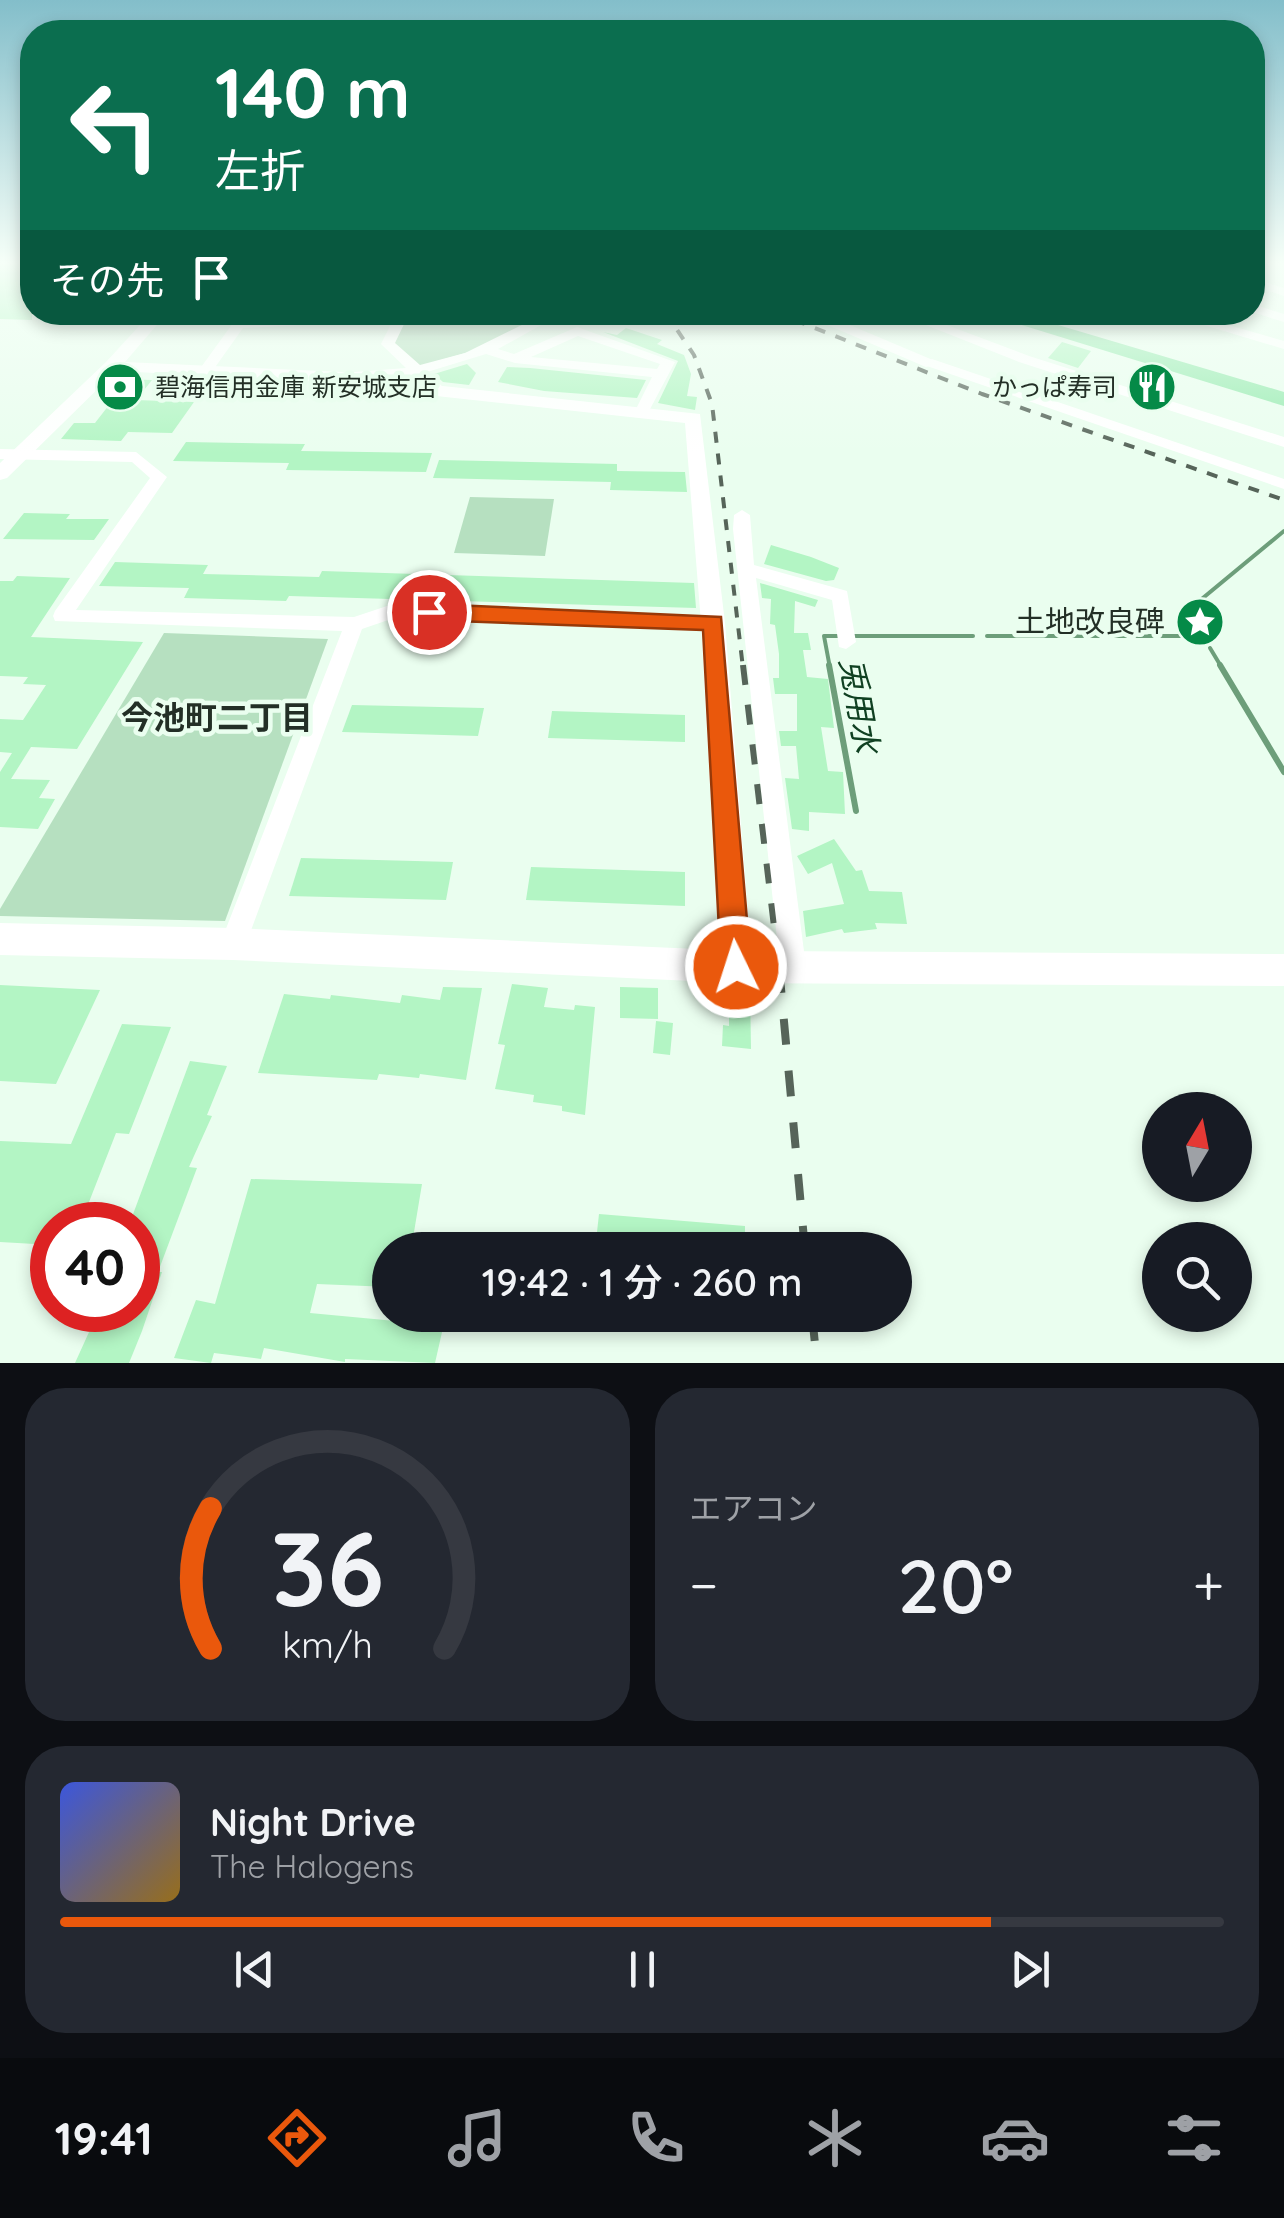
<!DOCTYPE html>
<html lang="ja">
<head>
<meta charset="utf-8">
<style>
  :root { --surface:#171b24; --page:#242831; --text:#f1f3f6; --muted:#9ea1a6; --line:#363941; --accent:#ea580c }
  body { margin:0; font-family:Quicksand,"Noto Sans JP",sans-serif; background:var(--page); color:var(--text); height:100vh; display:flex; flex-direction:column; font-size:38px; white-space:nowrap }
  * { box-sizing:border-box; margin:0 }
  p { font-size:32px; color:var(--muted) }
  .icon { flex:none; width:55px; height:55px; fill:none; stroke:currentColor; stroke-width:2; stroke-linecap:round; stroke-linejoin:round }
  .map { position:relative; height:1363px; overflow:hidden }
  .sheet { display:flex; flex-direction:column; gap:25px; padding:25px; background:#0d0f14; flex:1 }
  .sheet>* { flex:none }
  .top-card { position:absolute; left:20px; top:20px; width:1245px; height:305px; border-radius:40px; box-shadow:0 5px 15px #0003; background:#0b6e4f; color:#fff; overflow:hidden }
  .needle { width:65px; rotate:10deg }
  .fabs { position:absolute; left:1142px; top:1092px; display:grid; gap:20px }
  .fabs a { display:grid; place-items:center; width:110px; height:110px; border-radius:50%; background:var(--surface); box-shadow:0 5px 15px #0003; font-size:50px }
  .speed { position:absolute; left:30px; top:1202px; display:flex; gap:20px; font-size:50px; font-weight:700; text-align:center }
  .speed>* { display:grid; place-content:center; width:130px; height:130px; border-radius:50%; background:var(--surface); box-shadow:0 5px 15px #0003; line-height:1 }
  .speed .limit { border:15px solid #d22; background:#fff; color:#111 }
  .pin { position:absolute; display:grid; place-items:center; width:85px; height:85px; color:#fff; margin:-42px; border:5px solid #fff; border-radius:50%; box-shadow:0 2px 10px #0007 }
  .me { position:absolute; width:110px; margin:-55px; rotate:356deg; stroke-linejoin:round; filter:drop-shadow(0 0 8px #0008) }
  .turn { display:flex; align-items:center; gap:35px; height:210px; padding:0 30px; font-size:45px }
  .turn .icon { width:130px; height:130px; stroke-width:2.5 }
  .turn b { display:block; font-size:70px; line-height:85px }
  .then { display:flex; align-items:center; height:95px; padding:0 30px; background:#0003; gap:20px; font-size:38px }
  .big { font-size:75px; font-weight:600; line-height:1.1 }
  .sheet .card { flex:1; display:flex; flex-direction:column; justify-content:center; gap:15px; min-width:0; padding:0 35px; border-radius:40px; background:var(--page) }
  .sheet .dial { align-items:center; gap:0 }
  .dial svg { height:260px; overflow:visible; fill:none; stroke:var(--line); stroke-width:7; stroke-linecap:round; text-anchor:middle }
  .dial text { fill:var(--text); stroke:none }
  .song { display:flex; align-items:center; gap:30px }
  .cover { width:120px; height:120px; border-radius:15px; background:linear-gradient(135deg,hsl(230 70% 55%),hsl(40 70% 35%)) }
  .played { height:10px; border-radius:5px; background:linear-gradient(90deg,var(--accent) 80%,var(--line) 80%) }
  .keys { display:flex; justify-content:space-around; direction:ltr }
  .heat { display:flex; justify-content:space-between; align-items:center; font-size:55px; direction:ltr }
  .sheet .tiles { flex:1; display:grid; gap:25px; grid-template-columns:1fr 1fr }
  .card:last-child { grid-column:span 2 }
  .trip { position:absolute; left:372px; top:1232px; width:540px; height:100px; border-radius:50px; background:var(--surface); box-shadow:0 5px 15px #0003; font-weight:600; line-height:100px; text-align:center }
  .tab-bar { display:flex; height:160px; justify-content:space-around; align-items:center; background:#090b0e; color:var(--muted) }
  .tab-bar .icon { width:70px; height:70px }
  .tab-bar .active { color:var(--accent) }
  .tab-bar b { font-size:45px; color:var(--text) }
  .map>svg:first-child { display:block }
</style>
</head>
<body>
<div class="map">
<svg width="1284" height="1363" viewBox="0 0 1284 1363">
  <rect width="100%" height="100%" fill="#eafeef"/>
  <g fill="#b6e0c0">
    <polygon points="405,320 526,321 528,324 479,349 424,365 418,365 394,343"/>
    <polygon points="470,497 554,499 545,556 454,553"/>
    <polygon points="164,633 328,639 225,921 0,916 0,909"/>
  </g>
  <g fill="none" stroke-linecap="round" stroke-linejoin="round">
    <g stroke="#6d9e7a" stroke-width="4">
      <polyline points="1192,607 1284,531"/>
      <polyline points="851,636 973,636"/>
      <polyline points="987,636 1191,636 1183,615"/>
      <polyline points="1210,648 1222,668"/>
      <polyline points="830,668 824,636 840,636"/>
    </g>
    <g stroke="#6d9e7a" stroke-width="6">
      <polyline points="829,665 856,811"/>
      <polyline points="1220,665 1284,772"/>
    </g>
  </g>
  <g fill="#b3f5c4">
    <polygon points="0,262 32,262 32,320 0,319"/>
    <polygon points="626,328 662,340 657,344 684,355 691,374 687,396 697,397 695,410 658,403 678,361 603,332 617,335"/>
    <polygon points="1062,342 1091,351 1078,368 1048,358"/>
    <polygon points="467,364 476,373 469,385 443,382 434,374"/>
    <polygon points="507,367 530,368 646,380 637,398 544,391 498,382"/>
    <polygon points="121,379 152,380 136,400 194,402 172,433 128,432 121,441 61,439 74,423 95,423 116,396 107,396"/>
    <polygon points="186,442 305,444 301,451 432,453 426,472 286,470 289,463 173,461"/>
    <polygon points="439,460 617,464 617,471 685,472 687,492 610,490 611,482 433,478"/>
    <polygon points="24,513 70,514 66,519 109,519 94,540 3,539"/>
    <polygon points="771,545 811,557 839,568 834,580 826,581 764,564"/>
    <polygon points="115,562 208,565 203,574 319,577 322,571 694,583 696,608 289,596 286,601 184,598 189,588 99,586"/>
    <polygon points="17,576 70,578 31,637 143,642 77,749 31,747 11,779 50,780 39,798 55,799 38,829 0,827 0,772 12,753 0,752 0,719 23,720 46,685 23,684 28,677 0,676 0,581 13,581"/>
    <polygon points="760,583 818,600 815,607 795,601 794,633 808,633 811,650 803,650 807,677 828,679 834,728 821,727 828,771 843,772 845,814 809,812 809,831 792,829 785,778 799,779 796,746 781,746 779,731 797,731 797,694 775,694 773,678 779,678 779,654 775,625 770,624 771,599 762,598"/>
    <polygon points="352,705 484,708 478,736 342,732"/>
    <polygon points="552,711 685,715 685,742 548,738"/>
    <polygon points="834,839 856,871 862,870 869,891 902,892 907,924 875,923 877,929 844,933 842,929 806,937 803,911 844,904 832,863 808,874 797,856"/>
    <polygon points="301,858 453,862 446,900 289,896"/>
    <polygon points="531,867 685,872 685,906 526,900"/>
    <polygon points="512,984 548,988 544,1007 574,1010 575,1005 595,1007 585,1115 562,1111 562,1106 533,1102 534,1095 495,1089 505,1045 498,1044"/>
    <polygon points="0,985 100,990 56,1084 0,1081"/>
    <polygon points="729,986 750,987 751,1049 722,1046 723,1025 729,1026"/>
    <polygon points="443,987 482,988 466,1080 420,1074 419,1078 379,1074 377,1080 258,1073 284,994 330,999 331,995 400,1003 402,995 440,1000"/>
    <polygon points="620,987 658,988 658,1019 620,1018"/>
    <polygon points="656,1021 673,1023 670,1055 653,1053"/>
    <polygon points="122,1024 171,1027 129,1134 116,1133 80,1225 52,1225 52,1245 0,1242 0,1141 71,1144"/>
    <polygon points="190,1061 227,1066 207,1115 212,1116 189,1167 197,1168 158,1272 162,1272 142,1331 129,1363 75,1363 99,1310 138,1310 138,1225 129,1225"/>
    <polygon points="251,1179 422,1184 411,1250 390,1250 390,1287 317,1284 310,1313 406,1322 407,1315 445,1319 435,1363 345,1359 345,1362 264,1348 261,1359 214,1353 211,1363 174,1358 196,1300 215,1304"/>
    <polygon points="599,1214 745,1226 745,1250 595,1250"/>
  </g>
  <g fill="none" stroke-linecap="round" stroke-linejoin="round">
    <g fill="#fff" fill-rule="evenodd">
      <polygon points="1252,278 1284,288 1284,296 1252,285"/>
      <polygon points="1252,304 1284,314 1284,322 1252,312"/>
      <path d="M 241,312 L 251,312 L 248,320 L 397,312 L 539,316 L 545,320 L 543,324 L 498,349 L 514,354 L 577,327 L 675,362 L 649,411 L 642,415 L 635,411 L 652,377 L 515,363 L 486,354 L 427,372 L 446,390 L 439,394 L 414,375 L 367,381 L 337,380 L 337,374 L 342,373 L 406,368 L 381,344 L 393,320 L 243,328 L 211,373 L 201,373 L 199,370 ZM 406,320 L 526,323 L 465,353 L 420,365 L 395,343 ZM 578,336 L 660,364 L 657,369 L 531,357 Z"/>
      <polygon points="893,312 912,312 1029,356 1284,437 1284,447 1019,362"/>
      <polygon points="1161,312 1183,312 1284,341 1284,349"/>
      <polygon points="932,359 1284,479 1284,489 927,366 925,363"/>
      <polygon points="0,449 136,452 167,477 76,610 354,617 393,604 713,616 722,623 713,630 394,618 362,629 246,944 242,953 233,957 224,953 220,944 342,631 55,621 53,616 55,611 150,478 132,462 0,459"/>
      <polygon points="742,510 750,515 754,565 847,591 856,642 846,649 839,647 832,600 756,578 806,967 802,976 793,980 784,976 780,967 733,529 734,515"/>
    </g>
    <g fill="#fff" fill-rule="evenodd">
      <polygon points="152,312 168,312 125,362 342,372 350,376 700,414 725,623 751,951 1284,954 1284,986 736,983 233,960 0,955 0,923 233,928 719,950 701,623 685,423 344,386 336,382 116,371 7,478 0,480 0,463 106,362"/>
      <polygon points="797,312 819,312 940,363 926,367"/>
    </g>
    <polygon fill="#9cecb4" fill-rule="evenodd" points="980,312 1014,312 1284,392 1284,406"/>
    <g stroke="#566459" stroke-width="4" stroke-dasharray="11 11" stroke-linecap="butt">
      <polyline points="665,312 694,355 712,404 743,668"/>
      <polyline points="774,312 982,394 1284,500"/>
    </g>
    <polyline stroke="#566459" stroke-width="6" stroke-dasharray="20 20" stroke-linecap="butt" points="743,665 779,969"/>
    <g stroke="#566459" stroke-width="8" stroke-dasharray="26 26" stroke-linecap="butt">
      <polyline points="779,967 805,1250"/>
      <polyline points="812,1315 817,1363"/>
    </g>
  </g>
  <linearGradient id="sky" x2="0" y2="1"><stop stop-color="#83beca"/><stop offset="0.58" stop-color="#f6fff8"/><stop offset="1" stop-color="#f6fff8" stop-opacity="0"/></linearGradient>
  <rect width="1284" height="453" fill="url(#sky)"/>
  <polygon fill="#ea580c" stroke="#983908" stroke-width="2.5" points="429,604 721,617 751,967 746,977 736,981 726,977 721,967 703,630 429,620 418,612"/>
  <defs>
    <g id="bank-disc" transform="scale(2.5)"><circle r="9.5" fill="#058a47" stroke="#eafeef"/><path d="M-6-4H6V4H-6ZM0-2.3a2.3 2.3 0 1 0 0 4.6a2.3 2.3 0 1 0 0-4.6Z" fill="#fff"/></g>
    <g id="restaurant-disc" transform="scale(2.5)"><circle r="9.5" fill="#058a47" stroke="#eafeef"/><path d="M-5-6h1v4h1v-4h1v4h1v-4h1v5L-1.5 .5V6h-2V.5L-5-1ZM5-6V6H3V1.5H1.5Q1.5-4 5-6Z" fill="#fff"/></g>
    <g id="sight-disc" transform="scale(2.5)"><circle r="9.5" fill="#058a47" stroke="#eafeef"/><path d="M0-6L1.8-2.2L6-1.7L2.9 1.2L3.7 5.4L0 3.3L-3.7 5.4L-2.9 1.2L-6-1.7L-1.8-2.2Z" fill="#fff"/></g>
  </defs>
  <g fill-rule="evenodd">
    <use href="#bank-disc" x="120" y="387"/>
    <use href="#restaurant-disc" x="1152" y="387"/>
    <use href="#sight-disc" x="1200" y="622"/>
  </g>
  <g text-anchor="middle" stroke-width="9" stroke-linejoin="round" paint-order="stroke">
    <g font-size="25" fill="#232f26" stroke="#eafeef" text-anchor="start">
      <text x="155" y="396">碧海信用金庫 新安城支店</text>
      <text x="1117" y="396" text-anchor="end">かっぱ寿司</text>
    </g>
    <g font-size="30" fill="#232f26" stroke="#eafeef" text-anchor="end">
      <text x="1165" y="632">土地改良碑</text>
    </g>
    <g font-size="32" font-style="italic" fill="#104122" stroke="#eafeef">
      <text transform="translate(859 705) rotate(80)" y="11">兎用水</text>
    </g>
    <g font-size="32" font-weight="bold" fill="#232f26" stroke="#eafeef">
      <text x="217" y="729">今池町二丁目</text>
    </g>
  </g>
</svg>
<div class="fabs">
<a><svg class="needle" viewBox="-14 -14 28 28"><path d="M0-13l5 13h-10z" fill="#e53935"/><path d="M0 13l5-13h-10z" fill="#9ea1a6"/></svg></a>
<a><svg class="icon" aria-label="search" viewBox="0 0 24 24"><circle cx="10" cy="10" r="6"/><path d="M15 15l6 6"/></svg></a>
</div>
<div class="speed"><div class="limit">40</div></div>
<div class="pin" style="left:429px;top:612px;background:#d93025"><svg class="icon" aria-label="arrive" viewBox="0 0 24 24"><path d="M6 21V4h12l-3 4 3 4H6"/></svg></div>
<svg class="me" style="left:736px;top:967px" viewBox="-20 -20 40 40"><circle r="17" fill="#ea580c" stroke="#fff" stroke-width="3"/><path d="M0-11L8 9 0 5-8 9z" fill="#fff"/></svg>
<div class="trip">19:42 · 1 分 · 260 m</div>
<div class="top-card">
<div class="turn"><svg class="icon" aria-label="left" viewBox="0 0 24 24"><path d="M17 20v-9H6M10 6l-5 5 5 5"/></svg><div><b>140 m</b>左折</div></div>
<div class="then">その先<svg class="icon" aria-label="arrive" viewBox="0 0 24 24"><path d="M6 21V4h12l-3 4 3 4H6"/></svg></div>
</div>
</div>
<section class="sheet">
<div class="tiles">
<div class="card dial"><svg viewBox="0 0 100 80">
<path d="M14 69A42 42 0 1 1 86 69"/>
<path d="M14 69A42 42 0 0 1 14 26" stroke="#ea580c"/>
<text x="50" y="56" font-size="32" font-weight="700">36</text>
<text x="50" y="72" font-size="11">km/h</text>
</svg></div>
<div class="card"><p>エアコン</p>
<div class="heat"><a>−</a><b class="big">20°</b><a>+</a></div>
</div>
<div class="card">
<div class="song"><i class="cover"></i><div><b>Night Drive</b><p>The Halogens</p></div></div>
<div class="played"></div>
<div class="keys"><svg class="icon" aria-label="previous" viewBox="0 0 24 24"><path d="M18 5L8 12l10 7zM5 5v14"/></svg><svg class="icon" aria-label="pause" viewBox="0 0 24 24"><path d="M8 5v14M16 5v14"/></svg><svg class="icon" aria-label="next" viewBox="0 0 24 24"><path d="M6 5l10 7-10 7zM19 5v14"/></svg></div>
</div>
</div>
</section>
<nav class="tab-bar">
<b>19:41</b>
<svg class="icon active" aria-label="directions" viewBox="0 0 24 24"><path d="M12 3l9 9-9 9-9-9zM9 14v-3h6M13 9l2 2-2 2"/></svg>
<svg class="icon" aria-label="music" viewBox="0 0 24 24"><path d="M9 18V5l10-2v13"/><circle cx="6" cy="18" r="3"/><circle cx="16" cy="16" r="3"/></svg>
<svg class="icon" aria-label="phone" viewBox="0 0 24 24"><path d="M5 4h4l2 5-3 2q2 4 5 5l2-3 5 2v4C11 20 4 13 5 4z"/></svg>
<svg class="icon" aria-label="climate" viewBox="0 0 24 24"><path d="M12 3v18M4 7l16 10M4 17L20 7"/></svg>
<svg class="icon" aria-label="car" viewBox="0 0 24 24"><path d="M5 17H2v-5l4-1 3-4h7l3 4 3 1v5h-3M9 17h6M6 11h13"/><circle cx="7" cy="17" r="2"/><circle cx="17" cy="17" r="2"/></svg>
<svg class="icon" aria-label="filters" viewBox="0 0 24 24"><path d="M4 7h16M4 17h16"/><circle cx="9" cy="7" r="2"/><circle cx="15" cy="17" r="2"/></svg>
</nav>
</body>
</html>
